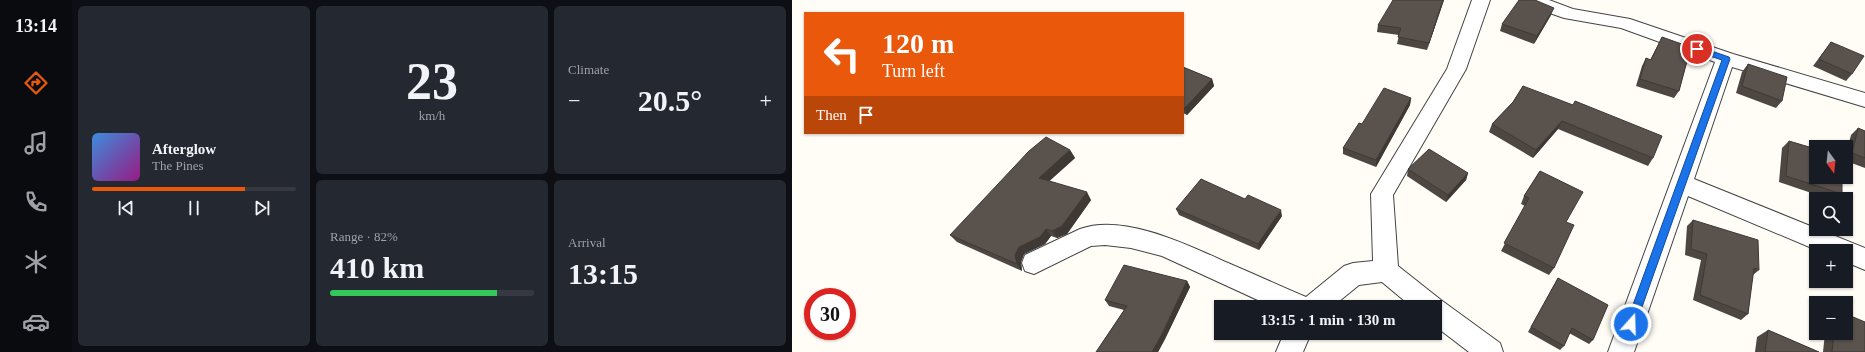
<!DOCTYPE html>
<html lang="en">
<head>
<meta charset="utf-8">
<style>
  :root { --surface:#171b24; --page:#242831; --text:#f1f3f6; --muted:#9ea1a6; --line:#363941; --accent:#ea580c }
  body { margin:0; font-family:Georgia,serif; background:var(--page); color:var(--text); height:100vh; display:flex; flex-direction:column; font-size:15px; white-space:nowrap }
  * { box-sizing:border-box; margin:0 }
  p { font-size:13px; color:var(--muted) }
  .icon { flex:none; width:22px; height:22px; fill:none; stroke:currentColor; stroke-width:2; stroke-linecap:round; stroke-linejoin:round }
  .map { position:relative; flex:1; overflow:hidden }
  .panel { display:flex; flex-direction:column; gap:6px; padding:6px; background:#0d0f14; width:720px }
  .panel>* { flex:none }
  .hud { position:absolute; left:12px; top:12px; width:380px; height:122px; border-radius:0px; box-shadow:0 1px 3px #0004; background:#ea580c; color:#fff; overflow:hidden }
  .needle { width:26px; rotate:165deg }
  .controls { position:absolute; left:1017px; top:140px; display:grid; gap:8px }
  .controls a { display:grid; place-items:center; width:44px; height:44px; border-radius:0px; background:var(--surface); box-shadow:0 1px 3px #0004; font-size:20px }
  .speed { position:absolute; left:12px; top:288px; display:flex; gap:8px; font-size:20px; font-weight:700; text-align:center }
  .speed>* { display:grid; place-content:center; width:52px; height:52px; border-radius:50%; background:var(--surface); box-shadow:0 1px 3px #0004; line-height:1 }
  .speed .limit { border:6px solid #d22; background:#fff; color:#111 }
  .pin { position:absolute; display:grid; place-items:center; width:34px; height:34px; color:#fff; margin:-17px; border:2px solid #fff; border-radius:50%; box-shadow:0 1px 4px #0007 }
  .me { position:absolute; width:44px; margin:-22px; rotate:20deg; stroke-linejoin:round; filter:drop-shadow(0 0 3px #0008) }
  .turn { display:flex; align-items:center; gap:14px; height:84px; padding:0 12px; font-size:18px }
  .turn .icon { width:52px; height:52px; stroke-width:2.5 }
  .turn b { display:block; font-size:28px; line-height:34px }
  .then { display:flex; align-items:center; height:38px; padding:0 12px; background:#0003; gap:8px; font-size:15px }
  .big { font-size:30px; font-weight:700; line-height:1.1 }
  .panel .widget { flex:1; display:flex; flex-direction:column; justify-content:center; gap:6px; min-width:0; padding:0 14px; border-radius:6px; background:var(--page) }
  .panel .dial { align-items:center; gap:0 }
  .dial b { font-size:52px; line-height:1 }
  .song { display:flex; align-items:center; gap:12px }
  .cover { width:48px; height:48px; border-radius:6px; background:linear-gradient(135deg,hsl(210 70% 55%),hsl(310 70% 35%)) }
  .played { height:4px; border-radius:2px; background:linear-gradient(90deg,var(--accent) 75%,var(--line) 75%) }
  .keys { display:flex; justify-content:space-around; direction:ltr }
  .heat { display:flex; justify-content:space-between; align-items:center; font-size:22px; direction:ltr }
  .charge { height:6px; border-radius:3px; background:linear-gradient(90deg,#34c759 82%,var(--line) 0) }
  .panel .tiles { flex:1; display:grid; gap:6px; grid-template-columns:repeat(3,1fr) }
  .widget:first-child { grid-row:span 2 }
  .trip { position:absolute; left:422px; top:300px; width:228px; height:40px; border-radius:0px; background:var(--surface); box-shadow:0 1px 3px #0004; font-weight:700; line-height:40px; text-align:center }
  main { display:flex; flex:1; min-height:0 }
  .menu { display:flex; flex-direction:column; width:72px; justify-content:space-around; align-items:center; background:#090b0e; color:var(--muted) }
  .menu .icon { width:28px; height:28px }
  .menu .active { color:var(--accent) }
  .menu b { font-size:18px; color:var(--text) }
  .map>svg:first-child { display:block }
</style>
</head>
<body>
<main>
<nav class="menu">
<b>13:14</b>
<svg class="icon active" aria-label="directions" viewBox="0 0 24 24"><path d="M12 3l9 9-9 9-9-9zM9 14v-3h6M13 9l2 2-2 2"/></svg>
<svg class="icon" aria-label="music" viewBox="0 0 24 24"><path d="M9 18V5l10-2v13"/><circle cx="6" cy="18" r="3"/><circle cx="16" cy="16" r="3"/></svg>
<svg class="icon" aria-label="phone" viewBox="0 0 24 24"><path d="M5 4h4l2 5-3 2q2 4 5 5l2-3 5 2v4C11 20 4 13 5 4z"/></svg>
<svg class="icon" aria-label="climate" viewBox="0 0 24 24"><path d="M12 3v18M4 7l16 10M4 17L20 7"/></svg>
<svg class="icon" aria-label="car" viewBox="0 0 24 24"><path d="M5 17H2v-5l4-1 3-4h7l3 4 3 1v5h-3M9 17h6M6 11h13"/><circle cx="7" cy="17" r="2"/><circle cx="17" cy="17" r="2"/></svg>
</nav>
<section class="panel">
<div class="tiles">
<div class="widget">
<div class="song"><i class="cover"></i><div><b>Afterglow</b><p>The Pines</p></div></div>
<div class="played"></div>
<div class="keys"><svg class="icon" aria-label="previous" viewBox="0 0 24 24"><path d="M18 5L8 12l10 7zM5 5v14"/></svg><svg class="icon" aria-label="pause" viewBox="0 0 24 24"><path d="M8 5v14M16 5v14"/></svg><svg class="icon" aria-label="next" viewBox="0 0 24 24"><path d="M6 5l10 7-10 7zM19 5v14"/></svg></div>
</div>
<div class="widget dial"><b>23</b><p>km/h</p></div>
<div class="widget"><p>Climate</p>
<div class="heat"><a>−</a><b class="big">20.5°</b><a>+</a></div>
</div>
<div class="widget"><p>Range · 82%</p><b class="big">410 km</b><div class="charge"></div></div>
<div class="widget"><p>Arrival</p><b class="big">13:15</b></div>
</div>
</section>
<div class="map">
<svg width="1073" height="352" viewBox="0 0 1073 352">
  <rect width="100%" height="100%" fill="#fffdf5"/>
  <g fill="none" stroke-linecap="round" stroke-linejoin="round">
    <g stroke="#444" stroke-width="2">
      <g id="street">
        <path d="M 680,0 L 698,0 L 674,69 L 601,195 L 606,266 L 649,300 L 708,343 L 711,352 L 677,352 L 643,326 L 643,307 L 620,307 L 590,282 L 567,285 L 540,307 L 481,307 L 370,256 L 339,248 L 313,245 L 299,246 L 242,274 L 233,271 L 230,263 L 233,255 L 288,229 C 331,213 396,245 436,263 C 462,274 488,286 514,297 L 552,266 L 561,263 L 581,261 L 579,194 L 655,69 Z"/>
        <polygon points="735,0 757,0 781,9 838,19 941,54 1073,93 1073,107 940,67 902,179 1073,248 1073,270 1054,262 1054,251 1027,251 896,196 842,352 816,352 923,62 829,28 772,18 749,10 738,4"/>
        <polygon points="492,333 519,333 511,352 484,352"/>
      </g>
    </g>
    <use href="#street" fill="#fff" fill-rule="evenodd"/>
  </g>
  <g fill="#4d4742">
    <polygon points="652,0 635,50 605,44 607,35 585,32 586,25"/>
    <polygon points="759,15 742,44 708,31 710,24"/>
    <polygon points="870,37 894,65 887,91 882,98 844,86 850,66 854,58 858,60"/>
    <polygon points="1039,42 1060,74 1054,81 1021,66"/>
    <polygon points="956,64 990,101 984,108 944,93 950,72"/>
    <polygon points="391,67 420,79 422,86 395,115 391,113"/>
    <polygon points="731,86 861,158 856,166 766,129 741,158 697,132 700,124 721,102"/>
    <polygon points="619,98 618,105 584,167 551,154 551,148 570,124"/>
    <polygon points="1066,128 1073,131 1073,168 1054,161 1054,154 1059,135"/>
    <polygon points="997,141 1050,194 1044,199 1037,199 987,182 990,148"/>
    <polygon points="278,150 283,158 257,181 299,200 275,234 265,238 259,236 253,244 232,254 229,262 230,271 165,242 158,235"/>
    <polygon points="616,169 676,173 674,180 654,202 615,176"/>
    <polygon points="748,171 774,222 762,268 757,275 709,251 733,206 729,204 732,196"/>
    <polygon points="384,209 490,216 467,250 387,215"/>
    <polygon points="901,220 967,270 961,275 956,314 949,320 901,300 909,260 893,255 895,226"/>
    <polygon points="766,278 801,340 797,344 777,333 772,346 768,350 736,332"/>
    <polygon points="395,281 398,287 373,339 366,352 304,352 332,310 317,306 313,300"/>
    <polygon points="976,330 1027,352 963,352 965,337"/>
    <polygon points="1033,333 1054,333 1073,352 1031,352"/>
  </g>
  <g fill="#3f3936">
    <polygon points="651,0 652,0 635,50 637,43"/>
    <polygon points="762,8 759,15 742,44 745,36"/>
    <polygon points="420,79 422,86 395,115 393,108"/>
    <polygon points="619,98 618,105 584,167 584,160"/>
    <polygon points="770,121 766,129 741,158 744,150"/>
    <polygon points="278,150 283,158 252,186 247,178"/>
    <polygon points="676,173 674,180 654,202 656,195"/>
    <polygon points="295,192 299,200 275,234 265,238 260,231"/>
    <polygon points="489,210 490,216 467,250 466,244"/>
    <polygon points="254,229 259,236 253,244 232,254 229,262 230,271 225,264 223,255 227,247"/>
    <polygon points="395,281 398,287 373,339 366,352 360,352"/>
  </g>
  <g fill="#5a524d" stroke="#3f3936">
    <polygon points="601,0 651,0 637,43 606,37 609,28 586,25"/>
    <polygon points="727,0 743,0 762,8 745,36 710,24"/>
    <polygon points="870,37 901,48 894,65 887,91 848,79 854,58 859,60"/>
    <polygon points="1039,42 1072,56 1060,74 1027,59"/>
    <polygon points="956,64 995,77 990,101 950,86"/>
    <polygon points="391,67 420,79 393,108 391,107"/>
    <polygon points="731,86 781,105 783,101 870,136 861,158 770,121 744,150 700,124 721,102"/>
    <polygon points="592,88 619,98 584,160 551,148 567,123 570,124"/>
    <polygon points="1066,128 1073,131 1073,158 1060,153"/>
    <polygon points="254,137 278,150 247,178 295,192 270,226 260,231 254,229 248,237 227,247 223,255 225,264 158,235 237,151"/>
    <polygon points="997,141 1024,149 1024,177 1050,177 1050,194 994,176"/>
    <polygon points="637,149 676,173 656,195 616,169"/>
    <polygon points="748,171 791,192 774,222 782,225 762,268 712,243 737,198 732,196"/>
    <polygon points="409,179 453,199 456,195 489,210 466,244 384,209"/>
    <polygon points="901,220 966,240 967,270 962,268 956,314 908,295 915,254 899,249"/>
    <polygon points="332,265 395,281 370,334 360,352 304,352 335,306 313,300"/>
    <polygon points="766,278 816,305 801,340 780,328 772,346 739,327"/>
    <polygon points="1054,314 1073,322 1073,352 1040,352 1042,333 1054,333"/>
    <polygon points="976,330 1027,352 973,352"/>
  </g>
  <polygon fill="#1a73e8" stroke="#114b97" points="905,46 937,57 938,59 844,324 843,328 839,329 835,328 834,324 930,60 902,51 901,49"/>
</svg>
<div class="controls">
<a><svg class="needle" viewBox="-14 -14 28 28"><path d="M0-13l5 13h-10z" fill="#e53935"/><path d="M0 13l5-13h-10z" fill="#9ea1a6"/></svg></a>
<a><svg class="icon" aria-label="search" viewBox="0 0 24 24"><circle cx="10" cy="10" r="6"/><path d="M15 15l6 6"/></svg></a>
<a>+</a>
<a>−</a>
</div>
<div class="speed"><div class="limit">30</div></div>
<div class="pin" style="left:905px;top:49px;background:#d93025"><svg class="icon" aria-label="arrive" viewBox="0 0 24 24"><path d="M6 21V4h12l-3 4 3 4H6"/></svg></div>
<svg class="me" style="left:839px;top:324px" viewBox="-20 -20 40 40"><circle r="17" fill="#1a73e8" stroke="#fff" stroke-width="3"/><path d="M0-11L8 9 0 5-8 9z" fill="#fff"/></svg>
<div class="trip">13:15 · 1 min · 130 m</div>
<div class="hud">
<div class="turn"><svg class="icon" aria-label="left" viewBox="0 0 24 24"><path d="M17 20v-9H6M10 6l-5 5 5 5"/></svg><div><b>120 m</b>Turn left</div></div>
<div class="then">Then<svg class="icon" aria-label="arrive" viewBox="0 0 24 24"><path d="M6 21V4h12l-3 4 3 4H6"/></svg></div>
</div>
</div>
</main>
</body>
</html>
